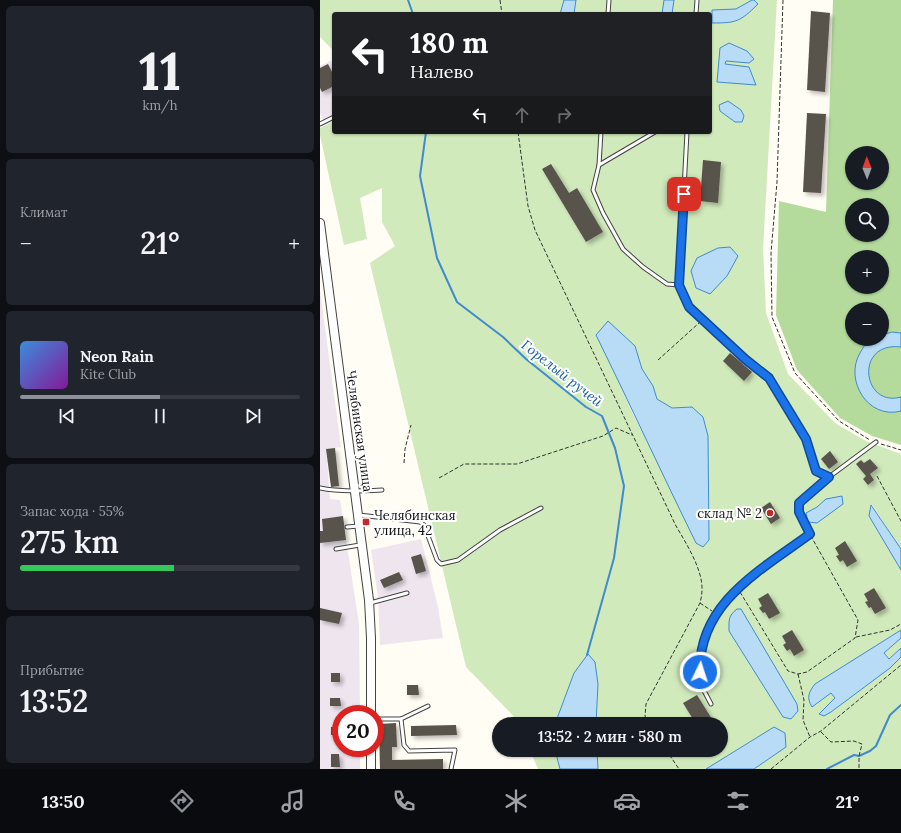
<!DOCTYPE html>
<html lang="ru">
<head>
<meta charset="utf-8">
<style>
  :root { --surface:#171b24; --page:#20242c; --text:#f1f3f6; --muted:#9ea1a6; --line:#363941; --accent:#8c9099 }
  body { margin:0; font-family:Lora,serif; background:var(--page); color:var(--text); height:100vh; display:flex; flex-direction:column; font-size:15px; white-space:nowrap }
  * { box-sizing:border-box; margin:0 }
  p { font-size:13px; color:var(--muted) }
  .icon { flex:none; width:22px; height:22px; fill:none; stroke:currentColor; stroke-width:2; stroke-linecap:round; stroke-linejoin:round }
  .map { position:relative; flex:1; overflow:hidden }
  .side { display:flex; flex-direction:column; gap:6px; padding:6px; background:#0d0f14; width:320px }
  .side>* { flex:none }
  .hud { position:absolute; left:12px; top:12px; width:380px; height:122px; border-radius:4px; box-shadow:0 1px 3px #0004; background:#202124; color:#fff; overflow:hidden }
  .needle { width:26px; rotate:359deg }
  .fabs { position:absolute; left:525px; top:146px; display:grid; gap:8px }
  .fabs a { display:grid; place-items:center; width:44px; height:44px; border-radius:50%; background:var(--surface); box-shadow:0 1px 3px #0004; font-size:20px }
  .speed { position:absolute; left:12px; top:705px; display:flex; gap:8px; font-size:20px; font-weight:700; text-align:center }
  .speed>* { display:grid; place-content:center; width:52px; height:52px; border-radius:50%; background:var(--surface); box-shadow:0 1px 3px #0004; line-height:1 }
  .speed .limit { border:6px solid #d22; background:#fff; color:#111 }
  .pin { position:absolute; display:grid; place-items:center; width:34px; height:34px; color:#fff; margin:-17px; border-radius:8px; box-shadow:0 2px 6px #0006 }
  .me { position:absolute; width:44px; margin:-22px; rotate:4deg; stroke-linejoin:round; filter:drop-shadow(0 0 3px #0008) }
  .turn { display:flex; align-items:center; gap:14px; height:84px; padding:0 12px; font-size:18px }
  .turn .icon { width:52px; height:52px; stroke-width:2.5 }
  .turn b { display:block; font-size:28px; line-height:34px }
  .lanes { display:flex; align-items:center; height:38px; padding:0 12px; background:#0003; justify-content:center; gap:20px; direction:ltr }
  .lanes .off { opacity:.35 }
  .big { font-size:30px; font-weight:600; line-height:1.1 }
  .side .widget { flex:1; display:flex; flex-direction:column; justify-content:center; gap:6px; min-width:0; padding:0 14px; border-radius:6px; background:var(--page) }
  .side .dial { align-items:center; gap:0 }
  .dial b { font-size:52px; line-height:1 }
  .song { display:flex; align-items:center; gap:12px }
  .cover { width:48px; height:48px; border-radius:6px; background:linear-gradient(135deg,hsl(210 70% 55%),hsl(290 70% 35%)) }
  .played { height:4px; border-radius:2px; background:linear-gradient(90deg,var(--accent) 50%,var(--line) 50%) }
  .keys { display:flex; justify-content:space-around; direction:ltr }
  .heat { display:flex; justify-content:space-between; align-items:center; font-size:22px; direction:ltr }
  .charge { height:6px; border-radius:3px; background:linear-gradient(90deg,#34c759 55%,var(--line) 0) }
  .trip { position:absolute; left:172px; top:717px; width:236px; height:40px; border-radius:20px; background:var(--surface); box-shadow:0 1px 3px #0004; font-weight:600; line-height:40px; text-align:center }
  .tabs { display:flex; height:64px; justify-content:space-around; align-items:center; background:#090b0e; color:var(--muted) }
  .tabs .icon { width:28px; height:28px }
  .tabs .active { color:var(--accent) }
  .tabs b { font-size:18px; color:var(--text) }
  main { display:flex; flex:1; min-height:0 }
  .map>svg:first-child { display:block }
</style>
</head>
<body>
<main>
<section class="side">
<div class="widget dial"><b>11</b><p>km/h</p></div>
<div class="widget"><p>Климат</p>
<div class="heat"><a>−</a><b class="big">21°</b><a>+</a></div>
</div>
<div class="widget">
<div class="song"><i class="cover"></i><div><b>Neon Rain</b><p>Kite Club</p></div></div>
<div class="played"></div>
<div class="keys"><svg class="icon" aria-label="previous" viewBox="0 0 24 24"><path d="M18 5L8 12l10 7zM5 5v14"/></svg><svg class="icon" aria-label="pause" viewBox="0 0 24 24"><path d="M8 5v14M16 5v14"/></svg><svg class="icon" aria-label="next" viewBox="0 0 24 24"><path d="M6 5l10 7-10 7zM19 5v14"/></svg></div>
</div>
<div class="widget"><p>Запас хода · 55%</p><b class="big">275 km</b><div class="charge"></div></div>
<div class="widget"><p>Прибытие</p><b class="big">13:52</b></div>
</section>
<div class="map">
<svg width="581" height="769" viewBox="0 0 581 769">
  <defs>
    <filter id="shadow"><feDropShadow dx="3" dy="3" stdDeviation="2" flood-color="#0004"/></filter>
  </defs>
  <rect width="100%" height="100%" fill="#fffdf4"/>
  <g fill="#eee5ee">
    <polygon points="10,61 14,62 14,122 6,126 0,113 0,66"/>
    <polygon points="0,290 21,447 6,449 10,499 20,500 39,624 40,714 21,714 21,748 40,748 40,769 0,769"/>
    <polygon points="101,539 118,607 123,638 60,645 58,597 51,550"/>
  </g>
  <g fill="#d1eabc" fill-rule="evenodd">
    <path d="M 0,0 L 457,0 L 443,249 L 446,313 L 468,374 L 515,423 L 546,441 L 581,454 L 581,549 L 552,505 L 549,516 L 581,570 L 581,630 L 563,641 L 493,707 L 511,692 L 515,697 L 504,716 L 511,712 L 570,668 L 581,657 L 581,769 L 434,769 L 466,747 L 454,727 L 386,769 L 278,769 L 277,750 L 401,750 L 401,724 L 276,724 L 278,684 L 254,673 L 235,724 L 201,724 L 146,667 L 50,263 L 75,246 L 62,222 L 62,188 L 40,198 L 47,239 L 24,245 L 0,135 L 0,128 L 14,122 L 14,132 L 390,132 L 390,14 L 14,14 L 14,51 L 0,37 ZM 315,346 L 322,369 L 333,386 L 337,399 L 352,408 L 372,407 L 388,436 L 389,540 L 383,547 L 312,412 L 299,382 ZM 409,631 L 471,719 L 463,717 Z"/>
    <polygon points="581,638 581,648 568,659 564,653"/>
    <polygon points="210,750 235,750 240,769 218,769"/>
  </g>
  <path fill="#b4db9c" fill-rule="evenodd" d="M 513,0 L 581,0 L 581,445 L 552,436 L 520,418 L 477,370 L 456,315 L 459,201 L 506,212 ZM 532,153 L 562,153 L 562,183 L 532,183 ZM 532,205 L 562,205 L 562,235 L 532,235 ZM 532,257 L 562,257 L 562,287 L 532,287 ZM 532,309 L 562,309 L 562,339 L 532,339 Z"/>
  <g fill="#b8dbf6" stroke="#3f8bcd">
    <polygon points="244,0 256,0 254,14 240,14"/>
    <polygon points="344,0 354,0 352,14 342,14"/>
    <path d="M 432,0 L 434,0 L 438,4 C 420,22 416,23 392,23 L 392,10 L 416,9 Z"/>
    <polygon points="409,43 427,51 434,59 429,63 406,61 405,64 429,67 436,85 397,82 400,48"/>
    <polygon points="408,101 421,110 424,116 422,122 415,122 400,111 399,105"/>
    <polygon points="410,247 418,256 407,276 390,294 376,288 371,271 377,258 398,248"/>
    <path d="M 288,321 L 315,346 L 322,369 L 333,386 L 337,399 L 352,408 L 372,407 L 383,417 L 388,436 L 389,540 L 383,547 L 376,543 C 342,474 310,404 276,335 Z"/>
    <path d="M 572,332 L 581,333 L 581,347 C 534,341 542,408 581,397 L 581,411 C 548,420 524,380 540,353 C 546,342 550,339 562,339 L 562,335 Z"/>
    <polygon points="522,496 523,504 497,523 488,522 486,513 497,507 506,499"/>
    <polygon points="551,505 581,549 581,570 549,516"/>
    <path d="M 417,609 L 421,609 L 477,704 L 478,711 L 471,719 L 463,717 L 409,631 C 409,620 408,616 417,609 Z"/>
    <path d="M 581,630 L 581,638 L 564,653 L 569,659 L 581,648 L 581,657 L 570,668 L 511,712 L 504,716 L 499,714 L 515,698 L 511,693 L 492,707 C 486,697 489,692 495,684 Z"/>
    <polygon points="268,654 275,662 278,684 276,724 235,724 254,673"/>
    <polygon points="454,727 465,733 466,747 434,769 386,769"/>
    <polygon points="235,750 277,750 278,769 240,769"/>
  </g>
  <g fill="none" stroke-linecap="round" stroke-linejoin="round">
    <g stroke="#3f8bcd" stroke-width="2">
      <polyline points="88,0 93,14"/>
      <polyline points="106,132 100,176 117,258 137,302 183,337 206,359 266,407 282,416 295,448 304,486 294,558 267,655"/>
      <polyline points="507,769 534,755 539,756 550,751 556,746 570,715 581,705"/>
    </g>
  </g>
  <g fill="#59524c" filter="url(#shadow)">
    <polygon points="491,11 510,13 505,92 487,90"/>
    <polygon points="8,64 14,76 14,86 2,92 0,88 0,68"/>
    <polygon points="487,113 506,114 501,193 483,192"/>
    <polygon points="383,160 401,162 398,203 380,201"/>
    <polygon points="231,164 249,193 257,188 283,232 266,242 222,169"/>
    <polygon points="410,353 432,372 424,381 403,361"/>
    <polygon points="15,448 19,486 11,487 6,449"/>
    <polygon points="510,451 518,462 509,469 501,459"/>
    <polygon points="550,459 558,468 550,474 554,480 548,485 543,479 546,476 536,464 541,460 544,463"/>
    <polygon points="450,502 460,518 451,524 441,508"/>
    <polygon points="23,516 26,540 0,543 0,531 3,531 2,519"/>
    <polygon points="525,541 537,561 527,567 523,560 520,562 516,556 519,555 515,548"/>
    <polygon points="101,554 106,571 96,574 91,557"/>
    <polygon points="79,572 83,580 64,588 60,580"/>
    <polygon points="554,588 566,608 555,614 551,607 549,608 545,602 548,601 544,594"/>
    <polygon points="448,593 460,613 449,619 445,612 443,613 439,608 442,606 438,599"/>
    <polygon points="0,608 22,613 19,624 0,620"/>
    <polygon points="472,630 484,650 474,656 470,649 467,651 463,645 466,643 462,636"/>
    <rect x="11" y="673" width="9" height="9"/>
    <polygon points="87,685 98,685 99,695 87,695"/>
    <polygon points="377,695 395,724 376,724 363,703"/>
    <polygon points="10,698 20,698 21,706 10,706"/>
    <polygon points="76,723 77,747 72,747 72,760 123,759 123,769 60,769 59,724"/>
    <polygon points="136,725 137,735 91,736 91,726"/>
    <polygon points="11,727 20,727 21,735 11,735"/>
    <polygon points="11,754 19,754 20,767 11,767"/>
  </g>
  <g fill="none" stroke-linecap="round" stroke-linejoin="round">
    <g stroke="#434343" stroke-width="5">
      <g id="service">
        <polyline points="288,14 289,0"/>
        <polyline points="376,14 377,0"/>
        <polyline points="0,124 14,117"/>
        <polyline points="335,132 279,165 273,190 283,213 303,249 323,267 347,284 359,285"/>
        <polyline points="367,132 359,285 369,307 425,359 449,378 486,439 496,471 509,477 556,442"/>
        <polyline points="279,165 281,132"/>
        <path d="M 0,488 C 20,492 41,491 62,490"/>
        <polyline points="39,515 100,522 104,525 117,560 121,564 138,560 180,530 221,508"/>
        <polyline points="27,527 39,526"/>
        <polyline points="16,549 40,545"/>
        <polyline points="50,603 87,593"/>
        <polyline points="391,704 381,685 380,659 389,627 396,613 417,588 490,534 479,512 479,503 509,477"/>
        <polyline points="55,719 81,719 108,706"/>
        <polyline points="81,719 84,745 89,751 135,750 131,769"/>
      </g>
    </g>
    <g stroke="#434343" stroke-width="10">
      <g id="tertiary">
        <polyline points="0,223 49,600 51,638 51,714"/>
        <polyline points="51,769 51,748"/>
      </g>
    </g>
    <g stroke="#323232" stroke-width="1" stroke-dasharray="4 2" stroke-linecap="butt">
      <polyline points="180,0 182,14"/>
      <polyline points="463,0 457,182 451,253 452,317 475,373 519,421 550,440"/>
      <path d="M 198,132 L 208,206 L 215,230 L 356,526 C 366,543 383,570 382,590 C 382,595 381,599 380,603 L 326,704 L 325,716 L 329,724"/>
      <polyline points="338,360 379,323"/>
      <polyline points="561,444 581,450"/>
      <polyline points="84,463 85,449 91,425"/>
      <polyline points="557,476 581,521"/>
      <polyline points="119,478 144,464 197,464 283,436 296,428 312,435"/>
      <polyline points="420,592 468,671 478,674 487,672 535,638 538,620 492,538"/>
      <polyline points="380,603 392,611"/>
      <polyline points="536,637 570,630 581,624"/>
      <polyline points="478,674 484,700 483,720 490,737"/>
      <polyline points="501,732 511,742 534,741 542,744 539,756 539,769"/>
      <polyline points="346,750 359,769"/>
      <polyline points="451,769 490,737 501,731 581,665"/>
    </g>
    <use href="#service" stroke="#fff" stroke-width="3"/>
    <use href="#tertiary" stroke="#fff" stroke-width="8"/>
  </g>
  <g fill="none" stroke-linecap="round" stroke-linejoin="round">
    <g stroke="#114b97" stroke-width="10">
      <path id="route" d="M 364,194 L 359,285 L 369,307 L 425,359 L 449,378 L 486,439 L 496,471 L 509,477 L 479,503 L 479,512 L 490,534 C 441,570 378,603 380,672"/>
    </g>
    <use href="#route" stroke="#1a73e8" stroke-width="7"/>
  </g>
  <g fill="#c12a27" stroke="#fff" stroke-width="1.5">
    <circle cx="450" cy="513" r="4"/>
    <rect x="42" y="518" width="8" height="8" rx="2"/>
  </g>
  <g text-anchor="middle" stroke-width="4" stroke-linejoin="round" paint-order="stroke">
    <g font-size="13" fill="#101010" stroke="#fff">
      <text transform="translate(40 431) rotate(82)" y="5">Челябинская улица</text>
    </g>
    <g font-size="13" fill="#101010" stroke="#fff" text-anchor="end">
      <text x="442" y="518">склад № 2</text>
      <text x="54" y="520" text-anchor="start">Челябинская<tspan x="54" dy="15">улица, 42</tspan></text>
    </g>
    <g font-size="14" font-style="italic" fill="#185da4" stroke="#fff">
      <text transform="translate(242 373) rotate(38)" y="5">Горелый ручей</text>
    </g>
  </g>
</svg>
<div class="fabs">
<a><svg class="needle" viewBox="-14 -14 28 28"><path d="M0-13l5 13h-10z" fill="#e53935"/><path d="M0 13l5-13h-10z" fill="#9ea1a6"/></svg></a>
<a><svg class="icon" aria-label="search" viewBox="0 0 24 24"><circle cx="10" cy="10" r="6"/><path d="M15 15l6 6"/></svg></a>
<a>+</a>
<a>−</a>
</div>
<div class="speed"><div class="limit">20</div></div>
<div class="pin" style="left:364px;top:194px;background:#d93025"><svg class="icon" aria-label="arrive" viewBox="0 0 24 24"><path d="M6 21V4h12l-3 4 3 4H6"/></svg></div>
<svg class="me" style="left:380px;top:672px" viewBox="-20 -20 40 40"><circle r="17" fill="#1a73e8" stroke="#fff" stroke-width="3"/><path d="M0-11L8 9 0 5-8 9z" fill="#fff"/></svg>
<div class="trip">13:52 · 2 мин · 580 m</div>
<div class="hud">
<div class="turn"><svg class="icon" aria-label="left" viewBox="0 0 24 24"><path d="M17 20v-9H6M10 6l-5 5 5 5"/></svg><div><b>180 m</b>Налево</div></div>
<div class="lanes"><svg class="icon" aria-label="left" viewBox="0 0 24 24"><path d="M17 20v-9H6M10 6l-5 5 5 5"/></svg><svg class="icon off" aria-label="ahead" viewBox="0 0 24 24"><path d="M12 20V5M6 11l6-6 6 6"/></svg><svg class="icon off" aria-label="right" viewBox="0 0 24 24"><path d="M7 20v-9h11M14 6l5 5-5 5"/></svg></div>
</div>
</div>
</main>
<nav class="tabs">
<b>13:50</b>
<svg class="icon active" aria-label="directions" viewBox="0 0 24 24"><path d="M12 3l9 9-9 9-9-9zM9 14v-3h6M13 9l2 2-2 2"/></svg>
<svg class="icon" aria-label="music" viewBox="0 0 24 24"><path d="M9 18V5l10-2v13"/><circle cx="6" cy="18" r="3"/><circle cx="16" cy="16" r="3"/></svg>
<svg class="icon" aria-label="phone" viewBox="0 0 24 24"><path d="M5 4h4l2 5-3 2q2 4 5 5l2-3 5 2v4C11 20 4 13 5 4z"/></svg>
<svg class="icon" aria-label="climate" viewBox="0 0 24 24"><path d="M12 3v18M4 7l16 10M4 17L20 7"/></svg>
<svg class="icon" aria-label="car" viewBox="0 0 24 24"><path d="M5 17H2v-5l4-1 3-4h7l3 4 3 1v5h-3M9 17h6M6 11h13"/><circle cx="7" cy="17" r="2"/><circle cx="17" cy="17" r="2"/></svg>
<svg class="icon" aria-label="filters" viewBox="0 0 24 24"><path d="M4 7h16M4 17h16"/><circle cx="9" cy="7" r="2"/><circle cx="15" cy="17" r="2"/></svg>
<b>21°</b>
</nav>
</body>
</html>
